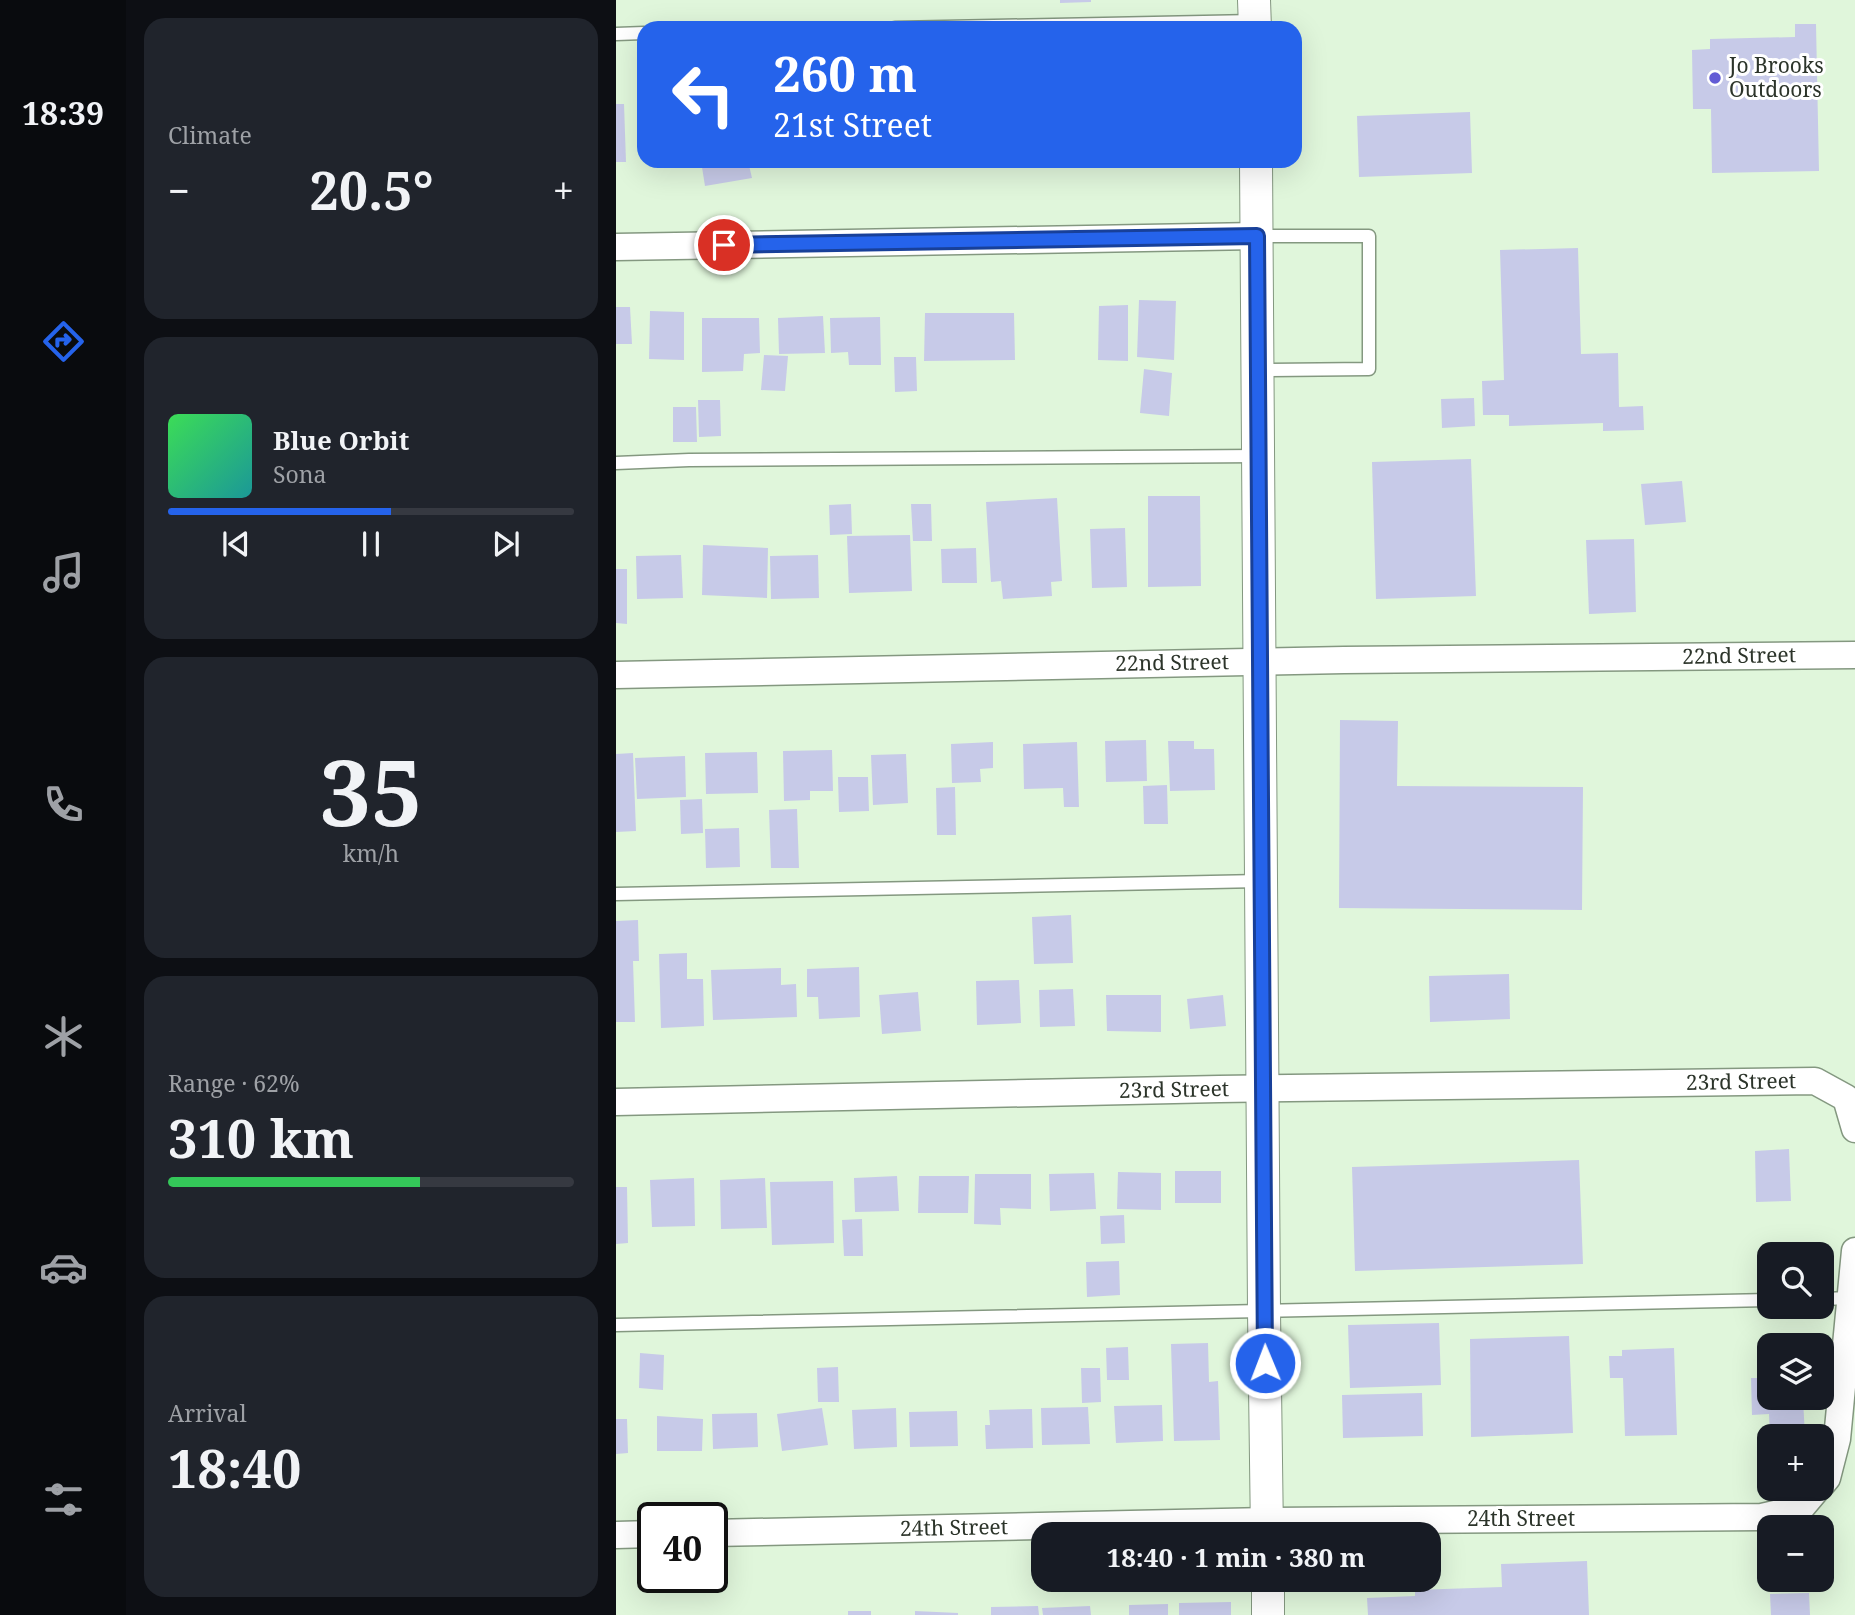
<!DOCTYPE html>
<html lang="en">
<head>
<meta charset="utf-8">
<style>
  :root { --surface:#171b24; --page:#20242c; --text:#f1f3f6; --muted:#9ea1a6; --line:#363941; --accent:#2563eb }
  body { margin:0; font-family:"Noto Serif",serif; background:var(--page); color:var(--text); height:100vh; display:flex; flex-direction:column; font-size:26px; white-space:nowrap }
  * { box-sizing:border-box; margin:0 }
  p { font-size:23px; color:var(--muted) }
  .icon { flex:none; width:38px; height:38px; fill:none; stroke:currentColor; stroke-width:2; stroke-linecap:round; stroke-linejoin:round }
  .map { position:relative; flex:1; overflow:hidden }
  .panel { display:flex; flex-direction:column; gap:18px; padding:18px; background:#0d0f14; width:490px }
  .panel>* { flex:none }
  .top-card { position:absolute; left:21px; top:21px; width:665px; height:147px; border-radius:21px; box-shadow:0 7px 28px #0002; background:#2563eb; color:#fff; overflow:hidden }
  .fabs { position:absolute; left:1141px; top:1242px; display:grid; gap:14px }
  .fabs a { display:grid; place-items:center; width:77px; height:77px; border-radius:14px; background:var(--surface); box-shadow:0 7px 28px #0002; font-size:35px }
  .speed { position:absolute; left:21px; top:1502px; display:flex; gap:14px; font-size:35px; font-weight:700; text-align:center }
  .speed>* { display:grid; place-content:center; width:91px; height:91px; border-radius:50%; background:var(--surface); box-shadow:0 7px 28px #0002; line-height:1 }
  .speed .limit { border:4px solid #111; border-radius:10px; background:#fff; color:#111 }
  .pin { position:absolute; display:grid; place-items:center; width:60px; height:60px; color:#fff; margin:-30px; border:4px solid #fff; border-radius:50%; box-shadow:0 2px 7px #0007 }
  .me { position:absolute; width:77px; margin:-38px; rotate:359deg; stroke-linejoin:round; filter:drop-shadow(0 0 5px #0008) }
  .turn { display:flex; align-items:center; gap:24px; height:147px; padding:0 21px; font-size:32px }
  .turn .icon { width:91px; height:91px; stroke-width:2.5 }
  .turn b { display:block; font-size:49px; line-height:60px }
  .big { font-size:52px; font-weight:700; line-height:1.1 }
  .panel .card { flex:1; display:flex; flex-direction:column; justify-content:center; gap:10px; min-width:0; padding:0 24px; border-radius:21px; background:var(--page) }
  .panel .dial { align-items:center; gap:0 }
  .dial b { font-size:91px; line-height:1 }
  .song { display:flex; align-items:center; gap:21px }
  .cover { width:84px; height:84px; border-radius:10px; background:linear-gradient(135deg,hsl(130 70% 55%),hsl(180 70% 35%)) }
  .played { height:7px; border-radius:4px; background:linear-gradient(90deg,var(--accent) 55%,var(--line) 55%) }
  .keys { display:flex; justify-content:space-around; direction:ltr }
  .heat { display:flex; justify-content:space-between; align-items:center; font-size:38px; direction:ltr }
  .charge { height:10px; border-radius:5px; background:linear-gradient(90deg,#34c759 62%,var(--line) 0) }
  .trip { position:absolute; left:415px; top:1522px; width:410px; height:70px; border-radius:21px; background:var(--surface); box-shadow:0 7px 28px #0002; font-weight:700; line-height:70px; text-align:center }
  main { display:flex; flex:1; min-height:0 }
  .dock { display:flex; flex-direction:column; width:126px; justify-content:space-around; align-items:center; background:#090b0e; color:var(--muted) }
  .dock .icon { width:49px; height:49px }
  .dock .active { color:var(--accent) }
  .dock b { font-size:32px; color:var(--text) }
  .map>svg:first-child { display:block }
</style>
</head>
<body>
<main>
<nav class="dock">
<b>18:39</b>
<svg class="icon active" aria-label="directions" viewBox="0 0 24 24"><path d="M12 3l9 9-9 9-9-9zM9 14v-3h6M13 9l2 2-2 2"/></svg>
<svg class="icon" aria-label="music" viewBox="0 0 24 24"><path d="M9 18V5l10-2v13"/><circle cx="6" cy="18" r="3"/><circle cx="16" cy="16" r="3"/></svg>
<svg class="icon" aria-label="phone" viewBox="0 0 24 24"><path d="M5 4h4l2 5-3 2q2 4 5 5l2-3 5 2v4C11 20 4 13 5 4z"/></svg>
<svg class="icon" aria-label="climate" viewBox="0 0 24 24"><path d="M12 3v18M4 7l16 10M4 17L20 7"/></svg>
<svg class="icon" aria-label="car" viewBox="0 0 24 24"><path d="M5 17H2v-5l4-1 3-4h7l3 4 3 1v5h-3M9 17h6M6 11h13"/><circle cx="7" cy="17" r="2"/><circle cx="17" cy="17" r="2"/></svg>
<svg class="icon" aria-label="filters" viewBox="0 0 24 24"><path d="M4 7h16M4 17h16"/><circle cx="9" cy="7" r="2"/><circle cx="15" cy="17" r="2"/></svg>
</nav>
<section class="panel">
<div class="card"><p>Climate</p>
<div class="heat"><a>−</a><b class="big">20.5°</b><a>+</a></div>
</div>
<div class="card">
<div class="song"><i class="cover"></i><div><b>Blue Orbit</b><p>Sona</p></div></div>
<div class="played"></div>
<div class="keys"><svg class="icon" aria-label="previous" viewBox="0 0 24 24"><path d="M18 5L8 12l10 7zM5 5v14"/></svg><svg class="icon" aria-label="pause" viewBox="0 0 24 24"><path d="M8 5v14M16 5v14"/></svg><svg class="icon" aria-label="next" viewBox="0 0 24 24"><path d="M6 5l10 7-10 7zM19 5v14"/></svg></div>
</div>
<div class="card dial"><b>35</b><p>km/h</p></div>
<div class="card"><p>Range · 62%</p><b class="big">310 km</b><div class="charge"></div></div>
<div class="card"><p>Arrival</p><b class="big">18:40</b></div>
</section>
<div class="map">
<svg width="1239" height="1615" viewBox="0 0 1239 1615">
  <rect width="100%" height="100%" fill="#e0f6db"/>
  <g fill="#c7cae8">
    <polygon points="444,0 475,0 475,2 444,3"/>
    <polygon points="1179,24 1200,24 1203,171 1096,173 1095,109 1077,109 1076,50 1094,49 1094,39 1179,37"/>
    <polygon points="0,104 8,104 10,162 0,162"/>
    <polygon points="854,112 856,173 743,177 741,116"/>
    <polygon points="85,161 132,161 136,178 89,186"/>
    <polygon points="170,161 209,161 209,165 170,166"/>
    <polygon points="962,248 965,354 1002,353 1003,407 1027,406 1028,430 987,431 987,423 893,426 893,415 867,415 866,381 888,380 884,250"/>
    <polygon points="523,300 560,301 558,360 521,357"/>
    <polygon points="512,305 512,361 482,360 483,306"/>
    <polygon points="0,307 14,307 16,344 0,344"/>
    <polygon points="34,311 68,312 68,360 33,359"/>
    <polygon points="309,313 398,313 399,360 308,361"/>
    <polygon points="207,316 209,353 163,354 162,318"/>
    <polygon points="264,317 265,365 233,365 232,352 215,353 214,318"/>
    <polygon points="86,318 143,318 144,353 128,354 127,371 86,372"/>
    <polygon points="148,355 172,356 169,391 145,390"/>
    <polygon points="278,357 300,357 301,391 279,392"/>
    <polygon points="528,369 556,373 553,416 524,413"/>
    <polygon points="858,398 859,426 826,428 825,399"/>
    <polygon points="82,400 104,400 105,436 83,437"/>
    <polygon points="57,407 80,407 81,442 57,442"/>
    <polygon points="855,459 860,596 760,599 756,462"/>
    <polygon points="1066,481 1070,522 1029,525 1025,484"/>
    <polygon points="532,496 584,496 585,586 532,587"/>
    <polygon points="441,498 446,581 435,582 436,596 387,599 385,581 375,582 370,502"/>
    <polygon points="235,504 236,534 214,535 213,505"/>
    <polygon points="295,504 315,504 316,541 297,541"/>
    <polygon points="509,528 511,587 476,588 474,529"/>
    <polygon points="294,535 296,591 233,593 231,536"/>
    <polygon points="1018,539 1020,612 973,614 970,540"/>
    <polygon points="87,545 152,548 151,598 86,595"/>
    <polygon points="360,548 361,583 326,583 325,549"/>
    <polygon points="65,555 67,598 21,599 20,556"/>
    <polygon points="202,555 203,598 155,599 154,556"/>
    <polygon points="0,569 11,569 11,624 0,623"/>
    <polygon points="724,720 782,721 781,786 967,787 966,910 723,908"/>
    <polygon points="530,740 531,781 490,782 489,741"/>
    <polygon points="552,741 578,741 578,749 598,749 599,790 554,791"/>
    <polygon points="377,742 377,768 364,769 365,782 336,783 335,744"/>
    <polygon points="461,742 463,807 448,807 447,788 408,789 407,744"/>
    <polygon points="216,750 217,791 194,791 194,800 168,801 167,751"/>
    <polygon points="141,752 142,793 90,794 89,753"/>
    <polygon points="17,753 20,831 0,832 0,754"/>
    <polygon points="290,754 292,803 257,805 255,755"/>
    <polygon points="69,756 70,797 21,799 19,758"/>
    <polygon points="222,777 252,777 253,811 223,812"/>
    <polygon points="551,785 552,824 528,824 527,786"/>
    <polygon points="339,787 340,835 321,835 320,788"/>
    <polygon points="86,799 87,833 65,834 64,800"/>
    <polygon points="181,809 183,868 155,868 153,810"/>
    <polygon points="123,828 124,867 90,868 89,829"/>
    <polygon points="455,915 457,963 418,964 416,917"/>
    <polygon points="22,920 23,961 17,961 19,1022 0,1022 0,921"/>
    <polygon points="71,953 71,979 87,979 88,1026 45,1028 43,954"/>
    <polygon points="243,967 244,1017 203,1019 202,997 191,997 191,969"/>
    <polygon points="165,968 165,985 180,984 181,1017 97,1020 95,970"/>
    <polygon points="893,974 894,1019 814,1022 813,976"/>
    <polygon points="403,980 405,1023 361,1025 360,981"/>
    <polygon points="457,989 459,1026 424,1027 423,990"/>
    <polygon points="302,992 305,1031 266,1034 263,995"/>
    <polygon points="490,995 545,995 545,1032 491,1031"/>
    <polygon points="607,995 610,1026 574,1029 571,999"/>
    <polygon points="1173,1149 1175,1201 1140,1202 1139,1151"/>
    <polygon points="963,1160 967,1264 739,1271 736,1167"/>
    <rect x="559" y="1171" width="46" height="32"/>
    <polygon points="502,1172 545,1173 545,1210 501,1209"/>
    <polygon points="478,1173 480,1209 434,1211 433,1174"/>
    <polygon points="359,1174 415,1174 415,1209 384,1208 385,1225 358,1224"/>
    <polygon points="281,1176 283,1211 239,1212 238,1178"/>
    <polygon points="303,1176 353,1176 352,1213 302,1213"/>
    <polygon points="78,1178 79,1226 36,1227 34,1180"/>
    <polygon points="149,1178 151,1228 105,1229 104,1180"/>
    <polygon points="217,1181 218,1243 156,1245 154,1182"/>
    <polygon points="0,1187 11,1187 12,1243 0,1244"/>
    <polygon points="508,1215 509,1243 485,1244 484,1216"/>
    <polygon points="246,1219 247,1256 228,1256 226,1220"/>
    <polygon points="503,1261 504,1295 471,1297 470,1262"/>
    <polygon points="823,1323 825,1385 734,1388 732,1325"/>
    <polygon points="953,1336 957,1433 855,1437 854,1339"/>
    <polygon points="592,1343 593,1382 602,1381 604,1440 558,1441 555,1344"/>
    <polygon points="512,1347 513,1380 491,1380 490,1348"/>
    <polygon points="1058,1348 1061,1435 1009,1436 1007,1378 994,1378 993,1356 1006,1356 1006,1350"/>
    <polygon points="24,1353 48,1355 47,1390 23,1388"/>
    <polygon points="222,1367 223,1402 202,1402 201,1368"/>
    <polygon points="465,1368 484,1368 485,1402 466,1403"/>
    <polygon points="1135,1378 1153,1378 1153,1398 1187,1398 1189,1437 1154,1437 1153,1414 1136,1415"/>
    <polygon points="806,1393 807,1436 727,1438 726,1395"/>
    <polygon points="546,1405 547,1441 500,1443 498,1406"/>
    <polygon points="472,1407 474,1444 426,1445 425,1408"/>
    <polygon points="206,1408 212,1445 166,1451 161,1414"/>
    <polygon points="280,1408 281,1447 238,1449 236,1410"/>
    <polygon points="416,1409 417,1448 370,1449 369,1425 374,1425 373,1410"/>
    <polygon points="341,1411 342,1446 294,1447 293,1412"/>
    <polygon points="141,1413 142,1447 97,1449 96,1414"/>
    <polygon points="41,1416 87,1419 86,1451 41,1451"/>
    <polygon points="0,1419 11,1419 12,1453 0,1454"/>
    <polygon points="971,1561 973,1615 752,1615 751,1598 799,1596 799,1590 886,1587 885,1564"/>
    <polygon points="1193,1593 1194,1615 1155,1615 1154,1594"/>
    <polygon points="615,1602 615,1615 563,1615 563,1603"/>
    <polygon points="552,1604 552,1615 513,1615 513,1605"/>
    <polygon points="422,1606 423,1615 375,1615 375,1607"/>
    <polygon points="474,1606 475,1615 427,1615 426,1608"/>
    <rect x="232" y="1611" width="23" height="4"/>
    <polygon points="299,1611 342,1613 342,1615 299,1615"/>
  </g>
  <g fill="none" stroke-linecap="round" stroke-linejoin="round">
    <g stroke="#849880" stroke-width="15">
      <g id="service">
        <polyline points="279,28 638,21"/>
        <polyline points="0,34 28,33"/>
        <polyline points="642,236 753,236 753,369 642,370"/>
        <polyline points="0,463 73,460 642,456"/>
        <polyline points="0,894 644,881"/>
        <polyline points="1206,1299 1235,1298"/>
        <polyline points="0,1325 1153,1300"/>
      </g>
    </g>
    <g stroke="#849880" stroke-width="29">
      <g id="minor">
        <polyline points="0,247 641,236"/>
        <polyline points="0,675 728,660 1239,655"/>
        <polyline points="0,1102 603,1089 1199,1081 1230,1098 1239,1129"/>
        <polyline points="1206,1484 1211,1478 1221,1439 1239,1251"/>
        <polyline points="96,1533 651,1521 1146,1517 1185,1508 1201,1489"/>
        <polyline points="0,1535 37,1534"/>
      </g>
    </g>
    <g stroke="#849880" stroke-width="34">
      <g id="tertiary">
        <polyline points="638,0 639,28"/>
        <polyline points="640,161 648,1311 651,1535"/>
        <polyline points="652,1580 652,1615"/>
      </g>
    </g>
    <use href="#service" stroke="#fff" stroke-width="12"/>
    <use href="#minor" stroke="#fff" stroke-width="26"/>
    <use href="#tertiary" stroke="#fff" stroke-width="32"/>
  </g>
  <g fill="none" stroke-linecap="round" stroke-linejoin="round">
    <g stroke="#184099" stroke-width="18">
      <polyline id="route" points="108,245 641,236 649,1363"/>
    </g>
    <use href="#route" stroke="#2563eb" stroke-width="12"/>
  </g>
  <circle fill="#635cd5" stroke="#fff" stroke-width="2.5" cx="1099" cy="78" r="7"/>
  <g text-anchor="middle" stroke-width="6" stroke-linejoin="round" paint-order="stroke">
    <g font-size="21" fill="#2c342a" stroke="#fff" text-anchor="start">
      <text x="1113" y="73">Jo Brooks<tspan x="1113" dy="24">Outdoors</tspan></text>
    </g>
    <g font-size="21" fill="#2c342a" stroke="#fff">
      <text transform="translate(1123 656) rotate(-1)" y="7">22nd Street</text>
      <text transform="translate(556 663) rotate(-1)" y="7">22nd Street</text>
      <text transform="translate(1125 1082) rotate(-1)" y="7">23rd Street</text>
      <text transform="translate(558 1090) rotate(-1)" y="7">23rd Street</text>
      <text x="905" y="1526">24th Street</text>
      <text transform="translate(338 1528) rotate(-1)" y="7">24th Street</text>
    </g>
  </g>
</svg>
<div class="fabs">
<a><svg class="icon" aria-label="search" viewBox="0 0 24 24"><circle cx="10" cy="10" r="6"/><path d="M15 15l6 6"/></svg></a>
<a><svg class="icon" aria-label="layers" viewBox="0 0 24 24"><path d="M12 4l9 5-9 5-9-5zM3 14l9 5 9-5"/></svg></a>
<a>+</a>
<a>−</a>
</div>
<div class="speed"><div class="limit">40</div></div>
<div class="pin" style="left:108px;top:245px;background:#d93025"><svg class="icon" aria-label="arrive" viewBox="0 0 24 24"><path d="M6 21V4h12l-3 4 3 4H6"/></svg></div>
<svg class="me" style="left:649px;top:1363px" viewBox="-20 -20 40 40"><circle r="17" fill="#2563eb" stroke="#fff" stroke-width="3"/><path d="M0-11L8 9 0 5-8 9z" fill="#fff"/></svg>
<div class="trip">18:40 · 1 min · 380 m</div>
<div class="top-card">
<div class="turn"><svg class="icon" aria-label="left" viewBox="0 0 24 24"><path d="M17 20v-9H6M10 6l-5 5 5 5"/></svg><div><b>260 m</b>21st Street</div></div>
</div>
</div>
</main>
</body>
</html>
